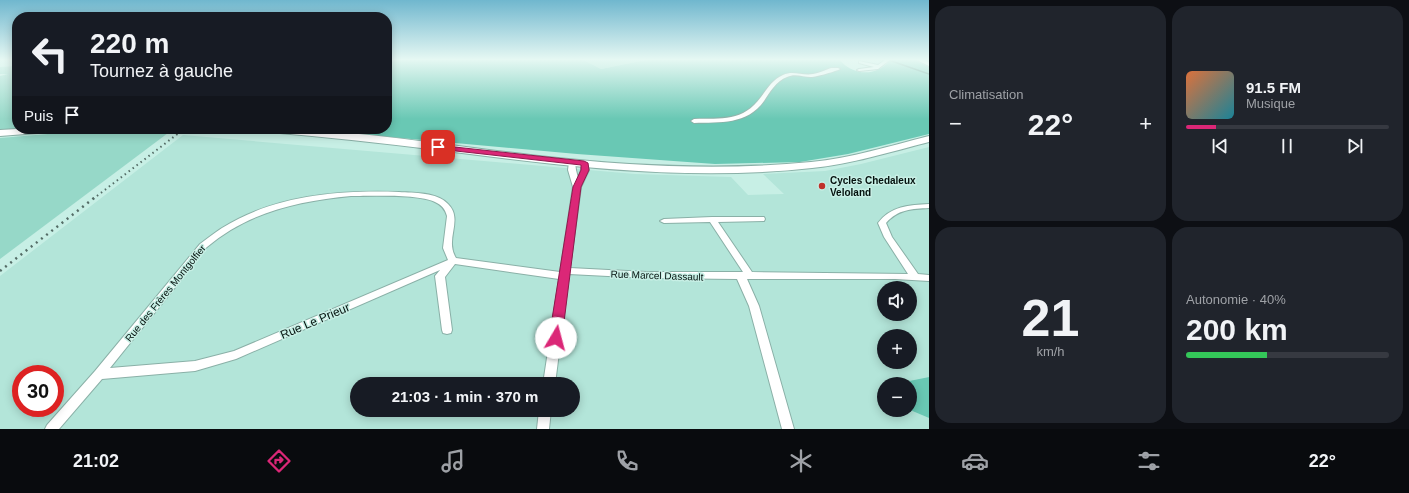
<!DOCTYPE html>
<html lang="fr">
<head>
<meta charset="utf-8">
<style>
  :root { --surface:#171b24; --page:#20242c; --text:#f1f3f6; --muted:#9ea1a6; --line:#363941; --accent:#db2777 }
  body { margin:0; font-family:Helvetica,sans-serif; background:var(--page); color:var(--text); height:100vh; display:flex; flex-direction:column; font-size:15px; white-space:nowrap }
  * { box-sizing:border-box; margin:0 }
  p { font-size:13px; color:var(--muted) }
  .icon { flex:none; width:22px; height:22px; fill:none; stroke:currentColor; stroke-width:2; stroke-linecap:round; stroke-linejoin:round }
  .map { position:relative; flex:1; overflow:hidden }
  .side { display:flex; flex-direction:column; gap:6px; padding:6px; background:#0d0f14; width:480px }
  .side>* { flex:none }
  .top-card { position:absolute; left:12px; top:12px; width:380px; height:122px; border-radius:16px; box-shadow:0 2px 10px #0003; background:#171b24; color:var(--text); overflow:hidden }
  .controls { position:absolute; left:877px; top:281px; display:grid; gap:8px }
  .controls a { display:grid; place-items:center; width:40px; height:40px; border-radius:50%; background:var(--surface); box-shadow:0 2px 10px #0003; font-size:20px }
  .speed { position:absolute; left:12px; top:365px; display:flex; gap:8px; font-size:20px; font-weight:700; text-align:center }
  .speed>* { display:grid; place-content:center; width:52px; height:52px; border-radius:50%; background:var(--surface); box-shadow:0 2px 10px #0003; line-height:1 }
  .speed .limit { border:6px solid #d22; background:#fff; color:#111 }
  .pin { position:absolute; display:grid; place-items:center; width:34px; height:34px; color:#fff; margin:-17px; border-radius:8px; box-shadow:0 2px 6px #0006 }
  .me { position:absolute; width:44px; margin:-22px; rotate:8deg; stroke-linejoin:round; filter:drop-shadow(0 0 3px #0008) }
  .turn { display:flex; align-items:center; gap:14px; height:84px; padding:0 12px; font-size:18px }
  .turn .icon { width:52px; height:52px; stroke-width:2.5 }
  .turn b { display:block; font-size:28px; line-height:34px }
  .then { display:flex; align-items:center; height:38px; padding:0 12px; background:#0003; gap:8px; font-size:15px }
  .big { font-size:30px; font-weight:700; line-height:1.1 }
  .side .tile { flex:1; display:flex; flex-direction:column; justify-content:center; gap:6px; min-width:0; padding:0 14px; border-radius:16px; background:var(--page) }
  .side .dial { align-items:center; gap:0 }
  .dial b { font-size:52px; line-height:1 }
  .song { display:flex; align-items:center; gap:12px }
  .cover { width:48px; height:48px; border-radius:6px; background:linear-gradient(135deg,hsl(20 70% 55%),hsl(190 70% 35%)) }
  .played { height:4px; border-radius:2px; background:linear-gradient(90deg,var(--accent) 15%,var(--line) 15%) }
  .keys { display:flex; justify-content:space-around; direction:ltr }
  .heat { display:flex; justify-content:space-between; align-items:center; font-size:22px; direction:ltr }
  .charge { height:6px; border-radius:3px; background:linear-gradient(90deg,#34c759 40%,var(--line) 0) }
  .side .tiles { flex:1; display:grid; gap:6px; grid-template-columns:repeat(2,1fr) }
  .trip { position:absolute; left:350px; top:377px; width:230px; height:40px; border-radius:20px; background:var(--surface); box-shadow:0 2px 10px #0003; font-weight:700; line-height:40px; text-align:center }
  .dock { display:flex; height:64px; justify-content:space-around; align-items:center; background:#090b0e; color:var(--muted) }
  .dock .icon { width:28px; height:28px }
  .dock .active { color:var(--accent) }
  .dock b { font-size:18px; color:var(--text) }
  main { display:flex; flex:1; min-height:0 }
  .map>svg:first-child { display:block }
</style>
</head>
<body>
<main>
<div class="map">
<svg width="929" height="429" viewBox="0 0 929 429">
  <rect width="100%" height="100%" fill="#c7efe5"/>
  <path fill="#b3e5d9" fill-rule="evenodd" d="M 183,135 L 635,174 L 731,177 L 748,195 L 784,194 L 763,174 L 825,171 L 861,164 L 929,147 L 929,377 L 904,382 L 904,384 L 884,384 L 884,410 L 910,410 L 929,418 L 929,429 L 0,429 L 0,276 ZM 884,288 L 910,288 L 910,314 L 884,314 ZM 884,336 L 910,336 L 910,362 L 884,362 ZM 21,374 L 55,374 L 55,408 L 21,408 ZM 357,384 L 573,384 L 573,410 L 357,410 Z"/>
  <g fill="#96d8c8">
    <polygon points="582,59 650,59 601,69"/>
    <polygon points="17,66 17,129 0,132 0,76 8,74 0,74 0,67"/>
    <polygon points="172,129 168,133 0,259 0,138 95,130"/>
  </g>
  <g fill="#69c8b4">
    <path d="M 387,59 L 582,59 L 601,69 L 650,59 L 839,59 C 847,70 864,76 877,70 C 881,69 885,65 888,63 L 876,59 L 912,59 L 929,67 L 929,134 L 848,154 L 800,162 L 715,164 L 577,154 L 302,129 L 387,129 Z"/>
    <polygon points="929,377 929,418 910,410 910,384 904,384 904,382"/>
  </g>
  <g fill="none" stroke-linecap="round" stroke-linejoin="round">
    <polyline stroke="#42897a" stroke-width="1.5" points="886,59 929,74"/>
    <g stroke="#8ab0a7" stroke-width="2">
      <g id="minor">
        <polygon points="886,59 891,59 878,69 859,71 857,70 859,69 874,67 859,63 859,61 878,65"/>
        <path d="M 831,68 L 838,68 L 840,69 C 837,71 816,77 811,77 C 803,77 795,73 787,77 C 776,81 770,92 764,101 C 747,125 720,122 694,123 L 691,121 L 694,119 C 722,118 743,122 761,97 C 767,89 773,79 783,75 C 793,70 802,76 813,74 C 819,73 825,70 831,68 Z"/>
        <path d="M 572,160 L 575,162 L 576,170 L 578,178 L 581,170 L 582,162 L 586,162 L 589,170 L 581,187 L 570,268 L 647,272 L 743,272 L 710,222 L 664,223 L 660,221 L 664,219 L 712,217 L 764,217 L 765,219 L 764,221 L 718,222 L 752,272 L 908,274 L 884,237 L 878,223 C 891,206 909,205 929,204 L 929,208 C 912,209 898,209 886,223 L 892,237 L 918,274 L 929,275 L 929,281 L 895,279 L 747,279 L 759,306 L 794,429 L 782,429 L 749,306 L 737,279 L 647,278 L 569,274 L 555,384 L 543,384 L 559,279 L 455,264 L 445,277 L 452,330 L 451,333 L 447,334 L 443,333 L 442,330 L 435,276 L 440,270 L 236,359 L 195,371 L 102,379 L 59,429 L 45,429 L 47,425 L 95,371 L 200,244 C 207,239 214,233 222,228 C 275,195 338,190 399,192 C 414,193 437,192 448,204 C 464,220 444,239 456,258 L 560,272 L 573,187 L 568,170 L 569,162 ZM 351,196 C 371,196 419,194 435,202 C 442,205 445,209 447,216 L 443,248 L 448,260 L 234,351 L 195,361 L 110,368 C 132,340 155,313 177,285 C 186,273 196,256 207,247 C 248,212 299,201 351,196 Z"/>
        <polygon points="539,410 551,410 549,429 537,429"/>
      </g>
    </g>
    <g stroke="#8ab0a7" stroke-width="2">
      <polygon id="tertiary" points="915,59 922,59 929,62 929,66"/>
    </g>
    <g stroke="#8ab0a7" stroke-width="2">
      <g id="secondary">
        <polygon points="17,129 56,129 51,132 0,136 0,130"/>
        <path d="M 264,129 C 356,129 448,146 539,156 C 629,166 720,171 811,162 C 851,158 890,146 929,136 L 929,142 C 890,152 851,164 812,168 C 687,182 562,166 438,150 C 382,143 326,137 269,132 Z"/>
      </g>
    </g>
    <use href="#minor" fill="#fff" fill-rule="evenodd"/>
    <use href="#tertiary" fill="#fff" fill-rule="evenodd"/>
    <use href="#secondary" fill="#fff" fill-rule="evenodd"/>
    <polyline stroke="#546c66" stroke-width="2" stroke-dasharray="1.5 3.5" stroke-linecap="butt" points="93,199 184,129"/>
    <polyline stroke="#546c66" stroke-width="2.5" stroke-dasharray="2 4.5" stroke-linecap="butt" points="0,271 94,198"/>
  </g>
  <linearGradient id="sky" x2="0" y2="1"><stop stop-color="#70b7ce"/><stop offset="0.5" stop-color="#e6f8f3"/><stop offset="1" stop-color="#e6f8f3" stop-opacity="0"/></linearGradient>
  <rect width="929" height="119" fill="url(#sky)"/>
  <polygon fill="#db2777" stroke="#8e194d" points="436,145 584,161 588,163 589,170 581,187 562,338 560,341 556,342 551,341 549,338 573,187 581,170 581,165 438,149 436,148"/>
  <circle fill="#bf312a" stroke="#c7efe5" stroke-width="1.5" cx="822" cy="186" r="4"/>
  <g text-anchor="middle" stroke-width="3" stroke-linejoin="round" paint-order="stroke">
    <g font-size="10" font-weight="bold" fill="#04110e" stroke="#c7efe5" text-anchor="start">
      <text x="830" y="184">Cycles Chedaleux<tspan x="830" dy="12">Veloland</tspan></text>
    </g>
    <g font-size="10" fill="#04110e" stroke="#c7efe5">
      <text transform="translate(657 275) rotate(2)" y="4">Rue Marcel Dassault</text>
      <text transform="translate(165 293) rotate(-51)" y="4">Rue des Frères Montgolfier</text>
    </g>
    <g font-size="12" fill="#04110e" stroke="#c7efe5">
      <text transform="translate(315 321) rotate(-23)" y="4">Rue Le Prieur</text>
    </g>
  </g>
</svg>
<div class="controls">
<a><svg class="icon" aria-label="sound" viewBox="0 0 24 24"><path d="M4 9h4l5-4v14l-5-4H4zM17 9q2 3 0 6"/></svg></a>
<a>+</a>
<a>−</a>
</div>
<div class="speed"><div class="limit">30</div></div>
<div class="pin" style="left:438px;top:147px;background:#d93025"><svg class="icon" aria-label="arrive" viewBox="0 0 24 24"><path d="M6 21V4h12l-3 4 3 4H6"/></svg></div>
<svg class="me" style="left:556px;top:338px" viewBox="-20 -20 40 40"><circle r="19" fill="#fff"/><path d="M0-13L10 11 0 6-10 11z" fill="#db2777"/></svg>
<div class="trip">21:03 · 1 min · 370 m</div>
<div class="top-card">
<div class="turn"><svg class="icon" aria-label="left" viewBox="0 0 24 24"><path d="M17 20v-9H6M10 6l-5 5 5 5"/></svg><div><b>220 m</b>Tournez à gauche</div></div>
<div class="then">Puis<svg class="icon" aria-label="arrive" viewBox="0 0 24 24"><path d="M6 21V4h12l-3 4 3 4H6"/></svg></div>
</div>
</div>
<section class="side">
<div class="tiles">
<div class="tile"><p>Climatisation</p>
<div class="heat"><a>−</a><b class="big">22°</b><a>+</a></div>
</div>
<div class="tile">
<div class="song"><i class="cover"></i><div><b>91.5 FM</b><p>Musique</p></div></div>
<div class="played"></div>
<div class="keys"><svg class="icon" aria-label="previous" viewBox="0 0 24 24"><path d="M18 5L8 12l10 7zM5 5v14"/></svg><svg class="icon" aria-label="pause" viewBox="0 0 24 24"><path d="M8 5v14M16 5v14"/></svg><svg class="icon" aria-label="next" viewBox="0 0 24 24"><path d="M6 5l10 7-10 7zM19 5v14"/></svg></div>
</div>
<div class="tile dial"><b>21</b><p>km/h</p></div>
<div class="tile"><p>Autonomie · 40%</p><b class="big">200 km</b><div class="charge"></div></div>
</div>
</section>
</main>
<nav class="dock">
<b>21:02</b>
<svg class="icon active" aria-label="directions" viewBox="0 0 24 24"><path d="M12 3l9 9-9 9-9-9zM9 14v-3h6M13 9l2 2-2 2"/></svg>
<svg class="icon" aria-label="music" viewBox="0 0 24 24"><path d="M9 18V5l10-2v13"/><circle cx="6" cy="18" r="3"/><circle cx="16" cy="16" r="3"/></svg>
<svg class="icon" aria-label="phone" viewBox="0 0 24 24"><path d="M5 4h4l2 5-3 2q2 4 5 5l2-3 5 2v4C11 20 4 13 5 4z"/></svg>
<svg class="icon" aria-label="climate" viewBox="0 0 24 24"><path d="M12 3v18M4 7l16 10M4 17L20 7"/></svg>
<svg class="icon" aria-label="car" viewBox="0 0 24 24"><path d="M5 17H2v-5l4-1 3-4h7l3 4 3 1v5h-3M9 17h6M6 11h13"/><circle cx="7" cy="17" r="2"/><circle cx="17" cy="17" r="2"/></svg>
<svg class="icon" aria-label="filters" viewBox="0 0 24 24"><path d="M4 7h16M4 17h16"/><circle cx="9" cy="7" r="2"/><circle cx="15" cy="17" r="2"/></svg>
<b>22°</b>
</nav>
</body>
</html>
